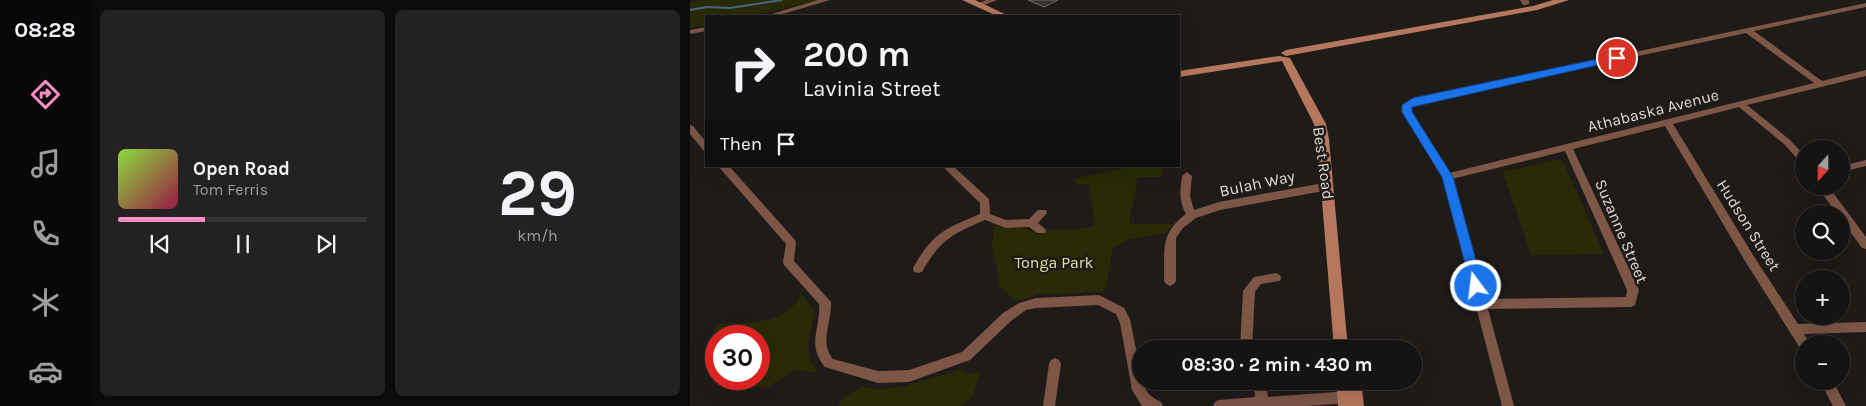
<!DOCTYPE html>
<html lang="en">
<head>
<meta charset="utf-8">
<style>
  :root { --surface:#161413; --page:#232121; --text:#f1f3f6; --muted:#9e9ea0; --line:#353333; --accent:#fa8fc7 }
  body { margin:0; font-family:Karla,sans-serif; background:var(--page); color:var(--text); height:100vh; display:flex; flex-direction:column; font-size:19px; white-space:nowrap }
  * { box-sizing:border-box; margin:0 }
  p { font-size:16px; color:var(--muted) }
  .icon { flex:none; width:28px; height:28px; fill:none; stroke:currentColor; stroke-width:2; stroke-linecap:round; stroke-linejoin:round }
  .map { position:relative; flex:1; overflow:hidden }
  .sheet { display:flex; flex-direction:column; gap:10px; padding:10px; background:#0c0b0a; width:600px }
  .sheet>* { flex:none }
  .hud { position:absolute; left:15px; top:15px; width:475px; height:152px; border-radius:0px; box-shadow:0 5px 20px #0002,0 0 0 1px var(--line); background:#161413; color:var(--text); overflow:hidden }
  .needle { width:32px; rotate:201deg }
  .buttons { position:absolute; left:1105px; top:140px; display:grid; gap:10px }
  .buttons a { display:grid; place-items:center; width:55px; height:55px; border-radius:50%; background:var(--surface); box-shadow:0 5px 20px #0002,0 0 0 1px var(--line); font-size:25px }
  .speed { position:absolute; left:15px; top:325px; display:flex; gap:10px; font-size:25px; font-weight:700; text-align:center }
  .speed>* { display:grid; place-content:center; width:65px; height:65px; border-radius:50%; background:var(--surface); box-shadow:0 5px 20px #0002,0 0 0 1px var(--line); line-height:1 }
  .speed .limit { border:8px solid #d22; background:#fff; color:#111 }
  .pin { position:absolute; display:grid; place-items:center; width:42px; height:42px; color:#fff; margin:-21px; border:2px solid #fff; border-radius:50%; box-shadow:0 1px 5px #0007 }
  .me { position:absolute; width:55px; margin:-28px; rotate:345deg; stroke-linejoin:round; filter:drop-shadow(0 0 4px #0008) }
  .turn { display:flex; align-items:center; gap:18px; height:105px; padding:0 15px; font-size:22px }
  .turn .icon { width:65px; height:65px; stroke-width:2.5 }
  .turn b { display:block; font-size:35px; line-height:42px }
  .then { display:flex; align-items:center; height:48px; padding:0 15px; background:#0003; gap:10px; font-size:19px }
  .sheet .widget { flex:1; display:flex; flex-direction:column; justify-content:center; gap:8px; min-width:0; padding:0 18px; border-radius:8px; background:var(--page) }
  .sheet .dial { align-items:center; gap:0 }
  .dial b { font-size:65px; line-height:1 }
  .song { display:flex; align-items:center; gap:15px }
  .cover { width:60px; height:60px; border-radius:8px; background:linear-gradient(135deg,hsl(90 70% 55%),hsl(340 70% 35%)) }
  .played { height:5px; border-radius:2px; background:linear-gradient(90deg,var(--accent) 35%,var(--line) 35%) }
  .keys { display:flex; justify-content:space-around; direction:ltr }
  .sheet .tiles { flex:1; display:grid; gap:10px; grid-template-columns:repeat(2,1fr) }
  .trip { position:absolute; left:442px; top:340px; width:290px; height:50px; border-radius:25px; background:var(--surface); box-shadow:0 5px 20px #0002,0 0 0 1px var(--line); font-weight:700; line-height:50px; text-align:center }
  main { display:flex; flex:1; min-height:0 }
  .tab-bar { display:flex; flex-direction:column; width:90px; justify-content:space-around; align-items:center; background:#090808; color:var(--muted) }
  .tab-bar .icon { width:35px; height:35px }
  .tab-bar .active { color:var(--accent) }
  .tab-bar b { font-size:22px; color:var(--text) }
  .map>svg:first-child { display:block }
</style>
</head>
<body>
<main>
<nav class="tab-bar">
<b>08:28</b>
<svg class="icon active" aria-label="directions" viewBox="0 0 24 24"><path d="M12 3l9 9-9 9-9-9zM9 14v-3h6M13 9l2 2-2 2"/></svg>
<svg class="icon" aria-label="music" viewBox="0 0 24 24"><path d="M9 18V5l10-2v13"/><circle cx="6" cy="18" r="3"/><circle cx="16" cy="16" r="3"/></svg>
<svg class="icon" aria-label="phone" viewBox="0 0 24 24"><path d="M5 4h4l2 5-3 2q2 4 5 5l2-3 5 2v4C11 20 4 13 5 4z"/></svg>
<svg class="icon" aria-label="climate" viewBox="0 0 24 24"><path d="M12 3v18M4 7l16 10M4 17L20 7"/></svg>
<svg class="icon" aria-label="car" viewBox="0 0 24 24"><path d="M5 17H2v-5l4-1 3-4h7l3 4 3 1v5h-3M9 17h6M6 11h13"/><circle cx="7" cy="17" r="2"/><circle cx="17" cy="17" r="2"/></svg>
</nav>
<section class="sheet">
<div class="tiles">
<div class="widget">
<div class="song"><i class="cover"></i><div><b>Open Road</b><p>Tom Ferris</p></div></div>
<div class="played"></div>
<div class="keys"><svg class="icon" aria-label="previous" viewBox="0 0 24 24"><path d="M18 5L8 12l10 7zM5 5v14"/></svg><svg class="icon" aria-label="pause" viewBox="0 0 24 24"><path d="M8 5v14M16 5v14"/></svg><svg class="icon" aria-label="next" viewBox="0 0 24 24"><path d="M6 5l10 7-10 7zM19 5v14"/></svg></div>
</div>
<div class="widget dial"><b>29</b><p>km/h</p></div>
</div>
</section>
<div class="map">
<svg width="1176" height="406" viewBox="0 0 1176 406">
  <rect width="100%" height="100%" fill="#1e1b19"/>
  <g fill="#282b05">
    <polygon points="16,0 130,0 61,16 16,16 16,25 0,28 0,2"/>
    <polygon points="869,159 873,161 914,254 841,255 813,172"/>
    <path d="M 444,166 L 471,166 L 473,177 L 448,177 L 439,224 L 482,224 L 476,233 L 439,239 L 423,248 L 416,288 L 413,292 L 351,294 L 326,301 L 308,285 L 309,280 L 302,247 L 304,225 C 321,230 333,224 348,235 C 364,224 387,234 405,225 L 398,184 L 387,185 L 385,178 Z"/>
    <path d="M 111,293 L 124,310 C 123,335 109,350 129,372 L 103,371 L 76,388 L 51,386 L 55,379 L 69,379 L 69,352 L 76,339 L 55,331 L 22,332 L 28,324 C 58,322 97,326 111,293 Z"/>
    <polygon points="272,369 271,372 290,373 283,396 270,406 148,406 153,397 172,387 189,389 212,387"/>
  </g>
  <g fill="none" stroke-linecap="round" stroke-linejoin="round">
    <polyline stroke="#47668a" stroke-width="2" points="0,10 17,7 40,8 92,0"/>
  </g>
  <polygon fill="#363331" stroke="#6f6b69" points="338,0 368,0 354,7"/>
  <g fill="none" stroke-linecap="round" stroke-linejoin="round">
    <g fill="#7d5646" fill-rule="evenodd">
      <polygon points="128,0 140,0 86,16 75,16"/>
      <polygon points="296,0 307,0 289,7 285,5"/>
      <polygon points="830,0 838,0 840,3 836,5 833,5"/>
      <path d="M 1176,3 L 1176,7 L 1064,31 L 1132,81 L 1176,70 L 1176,76 L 1057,105 L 1100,140 L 1114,155 L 1114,164 L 1111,163 L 1094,144 L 1049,107 L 983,124 L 1063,255 L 1108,324 L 1176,322 L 1176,332 L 1114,334 L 1120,344 L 1114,344 L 1114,349 L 1110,348 L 1055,261 L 975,126 L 883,149 L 949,290 L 945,305 L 941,307 L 798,309 L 824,406 L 812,406 L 752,177 L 713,112 L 714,103 L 723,99 ZM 1056,33 L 1124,83 L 759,173 L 721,112 L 721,106 L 725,104 ZM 875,151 L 937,290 L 936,297 L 795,299 L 762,179 Z"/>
      <polygon points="16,27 16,31 0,34 0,30"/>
      <polygon points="0,125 3,126 16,142 16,151 13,150 0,134"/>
      <polygon points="1176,160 1176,166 1151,172 1151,166"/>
      <path d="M 28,166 L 39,166 L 105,240 L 106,243 L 104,261 L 141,302 C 142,321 129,343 143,359 L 188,371 L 219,370 L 272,352 L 313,313 L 329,303 L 346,298 L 409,295 L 434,308 L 440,319 L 451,374 L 451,381 L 453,381 C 455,393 461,397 471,402 L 473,406 L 452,406 L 442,390 L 430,323 L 426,314 L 408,305 L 346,308 L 336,310 L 321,321 L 280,360 L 219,382 L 188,383 L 135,367 C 116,345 131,328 129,304 L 94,265 L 93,262 L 96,244 Z"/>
      <path d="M 252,166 L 263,166 L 299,199 L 300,214 L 316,220 L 339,219 L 348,210 L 356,210 L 357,213 L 348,223 L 356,230 L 355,233 L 347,233 L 339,227 L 316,228 L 295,220 C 262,234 250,240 232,272 L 228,273 L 224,272 L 223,269 L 224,266 C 243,233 256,228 290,214 L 290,203 Z"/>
      <path d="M 497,172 L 502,176 L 500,196 L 504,210 L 529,202 L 639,182 L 644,186 L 639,190 L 530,210 L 506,218 L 493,228 L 486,238 L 486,281 L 484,284 L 480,286 L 476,284 L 474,281 C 475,251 469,234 496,214 C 489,202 490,190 492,176 Z"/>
      <polygon points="1127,186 1138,186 1176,237 1176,249 1172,248 1151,219 1151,214 1147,214"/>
      <polygon points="586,273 590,275 591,278 590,281 571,284 565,292 562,349 550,349 553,291 564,277"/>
      <polygon points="365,358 369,360 371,364 365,406 353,406 359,364 361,360"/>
      <polygon points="564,381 576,381 578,397 660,391 664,393 666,397 664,401 660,403 616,406 523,406 525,402 529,400 565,397"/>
      <polygon points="1130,381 1143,381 1156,406 1143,406"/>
    </g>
    <g fill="#b5775d" fill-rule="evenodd">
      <polygon points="272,0 285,0 319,16 307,16"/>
      <polygon points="863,0 879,0 847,10 596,56 591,53 596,50 843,6"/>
      <polygon points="589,56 600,58 636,124 639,139 658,349 644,349 627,139 624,124 592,61 489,77 489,71"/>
      <polygon points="646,381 671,381 674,406 648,406"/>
    </g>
  </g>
  <polygon fill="#1a73e8" stroke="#114b97" points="927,55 932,58 930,60 722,107 722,112 763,177 793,286 791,289 782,289 752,177 712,112 712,105 723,98"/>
  <g text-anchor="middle" stroke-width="5" stroke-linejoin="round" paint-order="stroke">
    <g font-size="16" fill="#dfdddc" stroke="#1e1b19">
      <text transform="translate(963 110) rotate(-14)" y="6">Athabaska Avenue</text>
      <text transform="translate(634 163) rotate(82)" y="6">Best Road</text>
      <text transform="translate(567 183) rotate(-12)" y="6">Bulah Way</text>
      <text transform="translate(1059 225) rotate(58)" y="6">Hudson Street</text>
      <text transform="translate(932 231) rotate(67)" y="6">Suzanne Street</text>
    </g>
    <g font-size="16" fill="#dce599" stroke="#1e1b19">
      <text x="364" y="268">Tonga Park</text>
    </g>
  </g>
</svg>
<div class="buttons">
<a><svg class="needle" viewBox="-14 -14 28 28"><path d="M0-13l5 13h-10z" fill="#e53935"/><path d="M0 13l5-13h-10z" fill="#9e9ea0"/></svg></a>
<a><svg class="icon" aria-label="search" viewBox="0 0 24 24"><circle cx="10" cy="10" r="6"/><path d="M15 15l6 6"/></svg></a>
<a>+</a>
<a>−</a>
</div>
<div class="speed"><div class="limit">30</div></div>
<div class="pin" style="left:927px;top:58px;background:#d93025"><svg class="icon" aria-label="arrive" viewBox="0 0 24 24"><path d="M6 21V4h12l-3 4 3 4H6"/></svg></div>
<svg class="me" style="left:786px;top:286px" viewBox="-20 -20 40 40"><circle r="17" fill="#1a73e8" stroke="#fff" stroke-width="3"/><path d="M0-11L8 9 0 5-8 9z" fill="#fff"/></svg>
<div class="trip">08:30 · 2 min · 430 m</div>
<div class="hud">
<div class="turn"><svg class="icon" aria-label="right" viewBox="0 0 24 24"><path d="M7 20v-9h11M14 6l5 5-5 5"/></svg><div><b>200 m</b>Lavinia Street</div></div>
<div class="then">Then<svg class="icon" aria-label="arrive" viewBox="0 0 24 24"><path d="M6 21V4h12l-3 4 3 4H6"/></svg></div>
</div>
</div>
</main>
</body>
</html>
